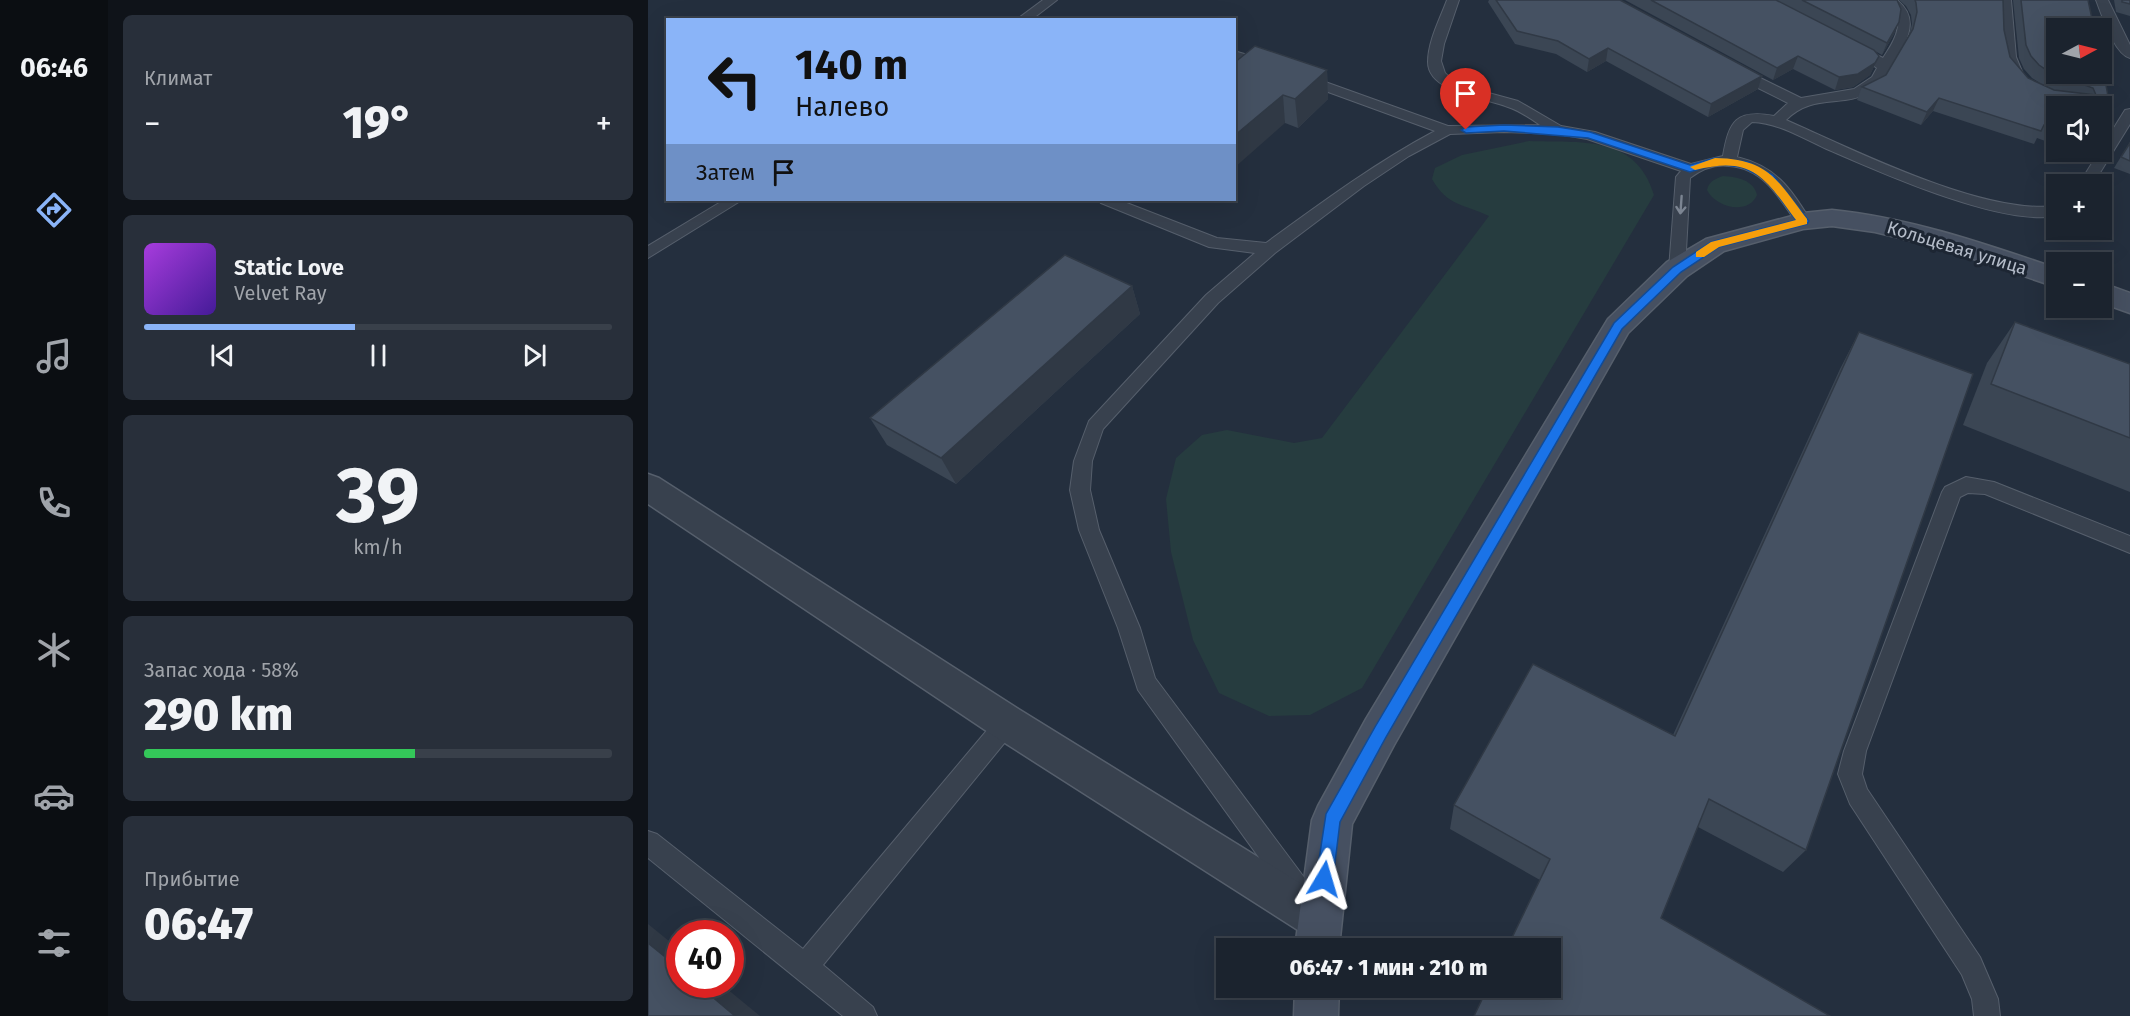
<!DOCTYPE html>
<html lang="ru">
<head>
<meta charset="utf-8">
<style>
  :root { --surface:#1b232e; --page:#282f3a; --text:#f1f3f6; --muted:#a0a4aa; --line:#39404a; --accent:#8ab4f8 }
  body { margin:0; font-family:"Fira Sans",sans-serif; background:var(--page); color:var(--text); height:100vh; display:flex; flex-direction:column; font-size:22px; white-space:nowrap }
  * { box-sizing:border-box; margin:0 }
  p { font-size:20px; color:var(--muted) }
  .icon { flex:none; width:33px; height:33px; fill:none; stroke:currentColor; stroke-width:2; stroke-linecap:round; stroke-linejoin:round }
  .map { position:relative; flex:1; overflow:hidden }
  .details { display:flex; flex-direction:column; gap:15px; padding:15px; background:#0f1319; width:540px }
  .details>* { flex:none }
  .hud { position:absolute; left:18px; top:18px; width:570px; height:183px; border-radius:0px; box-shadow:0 6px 24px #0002,0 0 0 2px var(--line); background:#8ab4f8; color:#111; overflow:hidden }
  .needle { width:39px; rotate:83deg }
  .tools { position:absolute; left:1398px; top:18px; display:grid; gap:12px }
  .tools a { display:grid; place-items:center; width:66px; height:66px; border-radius:0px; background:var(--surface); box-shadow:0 6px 24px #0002,0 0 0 2px var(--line); font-size:30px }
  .speed { position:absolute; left:18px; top:920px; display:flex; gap:12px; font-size:30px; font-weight:700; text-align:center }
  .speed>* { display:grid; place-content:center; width:78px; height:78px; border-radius:50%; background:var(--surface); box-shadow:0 6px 24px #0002,0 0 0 2px var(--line); line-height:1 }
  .speed .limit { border:9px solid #d22; background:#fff; color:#111 }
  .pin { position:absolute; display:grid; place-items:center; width:51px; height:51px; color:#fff; margin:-62px -26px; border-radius:50% 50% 50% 0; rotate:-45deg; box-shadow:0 0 6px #0007 }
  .pin .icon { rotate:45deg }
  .me { position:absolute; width:66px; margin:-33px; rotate:7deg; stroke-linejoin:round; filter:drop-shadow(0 0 4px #0008) }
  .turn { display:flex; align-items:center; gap:21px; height:126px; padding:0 30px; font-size:27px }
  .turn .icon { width:78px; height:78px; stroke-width:2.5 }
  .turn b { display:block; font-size:42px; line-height:51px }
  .then { display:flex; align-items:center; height:57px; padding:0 30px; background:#0003; gap:12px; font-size:22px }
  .big { font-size:45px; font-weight:800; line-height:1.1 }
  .details .widget { flex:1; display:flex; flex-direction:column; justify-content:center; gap:9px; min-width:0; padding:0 21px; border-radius:9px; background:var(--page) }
  .details .dial { align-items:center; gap:0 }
  .dial b { font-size:78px; line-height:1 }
  .song { display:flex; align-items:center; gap:18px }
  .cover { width:72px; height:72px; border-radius:9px; background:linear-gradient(135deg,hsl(280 70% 55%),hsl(260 70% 35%)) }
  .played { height:6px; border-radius:3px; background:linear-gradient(90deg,var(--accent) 45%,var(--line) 45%) }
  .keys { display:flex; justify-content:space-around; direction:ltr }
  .heat { display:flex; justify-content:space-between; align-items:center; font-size:33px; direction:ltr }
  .charge { height:9px; border-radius:4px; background:linear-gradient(90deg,#34c759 58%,var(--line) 0) }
  .trip { position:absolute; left:568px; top:938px; width:345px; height:60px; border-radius:0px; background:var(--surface); box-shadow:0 6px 24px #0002,0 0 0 2px var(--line); font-weight:800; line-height:60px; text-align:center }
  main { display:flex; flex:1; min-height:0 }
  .tabs { display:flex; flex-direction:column; width:108px; justify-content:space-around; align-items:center; background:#0b0e12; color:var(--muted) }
  .tabs .icon { width:42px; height:42px }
  .tabs .selected { color:var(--accent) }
  .tabs b { font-size:27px; color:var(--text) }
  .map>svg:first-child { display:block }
</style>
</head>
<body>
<main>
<nav class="tabs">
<b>06:46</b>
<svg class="icon selected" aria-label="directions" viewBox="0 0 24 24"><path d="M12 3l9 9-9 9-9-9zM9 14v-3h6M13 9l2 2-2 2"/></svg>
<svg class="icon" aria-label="music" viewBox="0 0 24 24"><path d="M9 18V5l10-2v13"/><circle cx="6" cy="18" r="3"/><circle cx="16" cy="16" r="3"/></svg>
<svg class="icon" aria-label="phone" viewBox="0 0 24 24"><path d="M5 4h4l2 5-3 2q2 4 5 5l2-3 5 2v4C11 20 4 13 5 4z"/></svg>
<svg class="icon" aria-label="climate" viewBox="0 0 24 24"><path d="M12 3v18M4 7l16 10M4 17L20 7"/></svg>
<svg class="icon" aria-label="car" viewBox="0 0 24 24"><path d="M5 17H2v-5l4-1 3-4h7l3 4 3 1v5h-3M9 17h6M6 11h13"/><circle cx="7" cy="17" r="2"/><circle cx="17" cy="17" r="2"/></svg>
<svg class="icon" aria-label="filters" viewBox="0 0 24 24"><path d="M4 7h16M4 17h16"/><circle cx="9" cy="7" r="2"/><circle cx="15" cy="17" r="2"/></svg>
</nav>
<section class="details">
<div class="widget"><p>Климат</p>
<div class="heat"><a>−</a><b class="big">19°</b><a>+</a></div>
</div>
<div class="widget">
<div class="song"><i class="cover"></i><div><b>Static Love</b><p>Velvet Ray</p></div></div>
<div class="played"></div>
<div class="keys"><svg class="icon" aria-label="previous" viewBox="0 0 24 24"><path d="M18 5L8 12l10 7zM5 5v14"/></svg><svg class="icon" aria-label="pause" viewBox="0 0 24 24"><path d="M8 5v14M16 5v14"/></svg><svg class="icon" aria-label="next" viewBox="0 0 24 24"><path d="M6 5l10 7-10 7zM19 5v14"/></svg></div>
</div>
<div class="widget dial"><b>39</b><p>km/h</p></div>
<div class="widget"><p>Запас хода · 58%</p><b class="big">290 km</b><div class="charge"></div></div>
<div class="widget"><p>Прибытие</p><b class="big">06:47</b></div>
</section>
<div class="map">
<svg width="1482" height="1016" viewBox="0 0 1482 1016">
  <rect width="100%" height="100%" fill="#242f3e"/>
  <g fill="#263c3f">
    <path d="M 881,141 C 932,143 988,134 1006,195 L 714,688 L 662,715 L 621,716 L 571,693 L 545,640 L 523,552 L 518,499 L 528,458 L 554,435 L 579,430 L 646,443 L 674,438 L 841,216 C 816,204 799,206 784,179 L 787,168 L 814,155 Z"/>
    <path d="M 1075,176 C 1089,177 1106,180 1109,195 C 1100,216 1067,207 1059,190 C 1061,181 1067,179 1075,176 Z"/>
  </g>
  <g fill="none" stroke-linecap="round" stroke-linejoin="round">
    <g stroke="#565f6c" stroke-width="2">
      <g id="lane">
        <polygon points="395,0 409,0 383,20 368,20"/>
        <path d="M 799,0 L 811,0 L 796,44 L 793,61 L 797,73 L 804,79 L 826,89 L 870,101 L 913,126 L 947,132 L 1043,164 L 1075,156 C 1081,121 1088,109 1126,116 L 1140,103 L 1082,74 L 1080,71 L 1082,68 L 1092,68 L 1153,98 L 1206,89 L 1224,77 L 1229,68 L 1200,48 L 1207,44 L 1235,58 C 1243,46 1258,24 1245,10 C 1242,6 1238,4 1235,0 L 1249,0 C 1274,20 1257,44 1244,65 C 1238,75 1234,85 1224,91 C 1195,109 1166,92 1138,120 C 1206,150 1335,215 1408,206 L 1408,216 C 1352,226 1234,173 1181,150 C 1156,139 1132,123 1104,122 L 1095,130 L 1089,157 C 1129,167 1142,188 1163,221 L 1160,225 L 1150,225 C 1132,199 1116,168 1081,166 C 1066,164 1054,169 1042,178 L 1037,269 L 1035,273 L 1023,273 L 1021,269 L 1028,177 L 1033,171 L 939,139 L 910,134 L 856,132 L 802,134 L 761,156 L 716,186 L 627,253 L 570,303 L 455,429 L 444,461 L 442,490 L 451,530 L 492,628 L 507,678 L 664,888 L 667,897 L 664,906 L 655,909 L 646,906 L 490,690 L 470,628 L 431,530 L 422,490 L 426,461 L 441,421 L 558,295 L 607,253 L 561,247 L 453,203 L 450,200 L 471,200 L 569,238 L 618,243 C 673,203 727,163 787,131 L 650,81 L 648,78 L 650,75 L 655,74 L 800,126 L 892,125 C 882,118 872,111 860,107 C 839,98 780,93 780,62 C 780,41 792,19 799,0 Z"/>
        <polygon points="1351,0 1363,0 1368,57 1375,74 1373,77 1363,77 1354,57"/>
        <path d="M 1448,0 L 1460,0 L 1482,45 L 1482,58 C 1466,54 1454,15 1448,0 Z"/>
        <polygon points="586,51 624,62 626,65 619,69 586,59"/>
        <polygon points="1482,109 1482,124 1445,184 1431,184 1451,152 1454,152 1454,147 1477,110"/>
        <polygon points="76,200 94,200 0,258 0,246"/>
        <polygon points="1318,477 1346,482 1482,536 1482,553 1337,494 1320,493 1312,497 1218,751 1214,774 1219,789 1332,957 1350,999 1352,1016 1326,1016 1324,999 1314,975 1202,804 1190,774 1196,751 1294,492 1297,487"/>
        <polygon points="359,713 367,716 370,723 367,730 175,965 225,1007 229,1016 195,1016 0,858 0,831 9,834 155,949 351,716"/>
      </g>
    </g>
    <g stroke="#565f6c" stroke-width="3">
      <polygon id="street" points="0,474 11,478 372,710 686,904 692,919 686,934 671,940 656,934 346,736 0,504"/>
    </g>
    <g stroke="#565f6c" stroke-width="3">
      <g id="secondary">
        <path d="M 1184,210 C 1262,218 1334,243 1408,268 L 1408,287 L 1293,248 L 1227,232 L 1184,226 L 1155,229 L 1076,251 L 1039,276 L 980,333 L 746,745 L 704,824 L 691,948 L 647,948 L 664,820 L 670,806 L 718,719 L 960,319 L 1019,262 L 1058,239 L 1155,213 Z"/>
        <polygon points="1454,283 1482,293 1482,313 1454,303"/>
        <polygon points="647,987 691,987 690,1016 646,1016"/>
      </g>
    </g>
    <use href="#lane" fill="#38414e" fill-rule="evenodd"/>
    <use href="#street" fill="#38414e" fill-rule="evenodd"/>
    <use href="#secondary" fill="#465061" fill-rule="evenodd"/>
  </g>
  <g fill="#3b4654">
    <polygon points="841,0 972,0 1114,76 1110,89 1060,117 958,61 939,72 908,54 867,44 840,2"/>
    <polygon points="977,0 1249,0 1251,22 1246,34 1234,55 1227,51 1231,56 1222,75 1205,87 1187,90 1145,69 1125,80"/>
    <polygon points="1251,0 1355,0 1356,30 1362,57 1380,78 1392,83 1384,78 1376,69 1371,58 1365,0 1440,0 1454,74 1460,96 1408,106 1408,145 1389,138 1386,144 1285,111 1273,125 1209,100 1214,87 1238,75 1261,35 1264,24 1263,15 1258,6"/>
    <polygon points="1466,0 1482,0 1482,16 1468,12"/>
    <polygon points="607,46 679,70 680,99 650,128 637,123"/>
    <polygon points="1482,142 1482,174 1466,168"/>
    <polygon points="1425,152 1449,152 1444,159"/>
    <polygon points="484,286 492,314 308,484 239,445 222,418"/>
    <polygon points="1367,322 1482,364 1482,492 1315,425 1339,363"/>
    <polygon points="1211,332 1158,850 1135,872 1050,827 892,880 802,829 806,805 1025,735 1192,369"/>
  </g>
  <g fill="#303945">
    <polygon points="1251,22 1246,34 1234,55 1239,43"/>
    <polygon points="960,48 958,61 939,72 941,59"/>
    <polygon points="1150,56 1145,69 1125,80 1129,68"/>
    <polygon points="1231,56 1222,75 1205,87 1187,90 1191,77"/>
    <polygon points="679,70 680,99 650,128 647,99"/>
    <polygon points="1114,76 1110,89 1060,117 1063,104"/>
    <polygon points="635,95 637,123 586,168 586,136"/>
    <polygon points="1291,98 1285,111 1273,125 1279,112"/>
    <polygon points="484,286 492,314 308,484 293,458"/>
    <polygon points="0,924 32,950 32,969 0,943"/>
    <polygon points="49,984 73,984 112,1016 87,1016"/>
  </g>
  <g fill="#455162" stroke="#303945" stroke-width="1.5">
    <polygon points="848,0 972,0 1114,76 1063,104 960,48 941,59 910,41 869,31"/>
    <polygon points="1003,0 1128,0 1226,50 1231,56 1227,63 1210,74 1191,77 1150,56 1129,68"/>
    <polygon points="1154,0 1249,0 1253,9 1251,22 1239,43"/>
    <polygon points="1267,0 1355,0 1356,30 1362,57 1380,78 1406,90 1448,95 1445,88 1403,73 1391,65 1383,56 1378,45 1373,0 1440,0 1446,28 1408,28 1408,74 1454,74 1454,63 1460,96 1460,105 1463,108 1466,124 1454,144 1454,106 1408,106 1408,130 1396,125 1393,131 1291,98 1279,112 1214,87 1238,75 1265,29 1269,12 1268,3"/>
    <polygon points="1474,0 1482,0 1482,4 1474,2"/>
    <polygon points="607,46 679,70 647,99 635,95 586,136 586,63"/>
    <polygon points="1482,143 1482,161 1473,157"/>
    <polygon points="417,255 484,286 293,458 222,418"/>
    <polygon points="1367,322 1482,364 1482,438 1343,384"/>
    <polygon points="1211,332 1325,374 1158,850 1061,799 1013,918 1182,1016 826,1016 840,987 903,987 903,948 859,948 902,859 806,805 885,664 1027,736"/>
    <polygon points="0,943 32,969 32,984 49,984 87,1016 0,1016"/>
  </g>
  <defs><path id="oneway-shaft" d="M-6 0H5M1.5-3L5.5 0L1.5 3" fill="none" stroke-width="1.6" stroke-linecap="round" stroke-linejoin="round" transform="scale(1.5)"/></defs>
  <use stroke="#7c8592" href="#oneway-shaft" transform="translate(1033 205) rotate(94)"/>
  <polygon fill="#1a73e8" stroke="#114b97" stroke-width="1.5" points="856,125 910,127 942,132 1042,165 1067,158 1100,162 1125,175 1161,221 1159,224 1071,247 1033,272 974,329 738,737 692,822 685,879 682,885 676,888 670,885 668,879 678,814 727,727 966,323 1025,267 1063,242 1148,220 1118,179 1094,167 1067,164 1042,172 940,138 856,131 818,133 813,130 818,127"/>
  <path fill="#f59e0b" d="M 1067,158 C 1121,159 1129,180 1159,219 L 1159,224 L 1071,247 L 1056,257 L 1048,257 L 1048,252 L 1063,242 L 1148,220 C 1117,178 1105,155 1047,170 L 1042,167 Z"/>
  <g text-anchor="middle" stroke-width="6" stroke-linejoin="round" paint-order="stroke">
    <g font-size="18" fill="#b4bcc9" stroke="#1d2633">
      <text transform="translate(1309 248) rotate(17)" y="6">Кольцевая улица</text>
    </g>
  </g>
</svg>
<div class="tools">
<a><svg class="needle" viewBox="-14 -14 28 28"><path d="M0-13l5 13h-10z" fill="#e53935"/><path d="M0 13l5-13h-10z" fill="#a0a4aa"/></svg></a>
<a><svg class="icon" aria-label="sound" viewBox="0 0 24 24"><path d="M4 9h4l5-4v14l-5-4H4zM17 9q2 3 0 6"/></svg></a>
<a>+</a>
<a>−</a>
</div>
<div class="speed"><div class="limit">40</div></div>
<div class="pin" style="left:818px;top:130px;background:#d93025"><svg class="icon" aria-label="arrive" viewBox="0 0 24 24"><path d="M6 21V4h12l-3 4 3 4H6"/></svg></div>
<svg class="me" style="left:676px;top:879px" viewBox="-20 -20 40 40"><path d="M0-17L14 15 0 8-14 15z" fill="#1a73e8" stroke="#fff" stroke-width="4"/></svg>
<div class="trip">06:47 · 1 мин · 210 m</div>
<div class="hud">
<div class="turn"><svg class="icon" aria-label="left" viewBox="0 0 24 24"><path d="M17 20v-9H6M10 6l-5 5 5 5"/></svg><div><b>140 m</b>Налево</div></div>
<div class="then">Затем<svg class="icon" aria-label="arrive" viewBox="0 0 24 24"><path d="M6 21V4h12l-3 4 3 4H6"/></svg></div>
</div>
</div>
</main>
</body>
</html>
